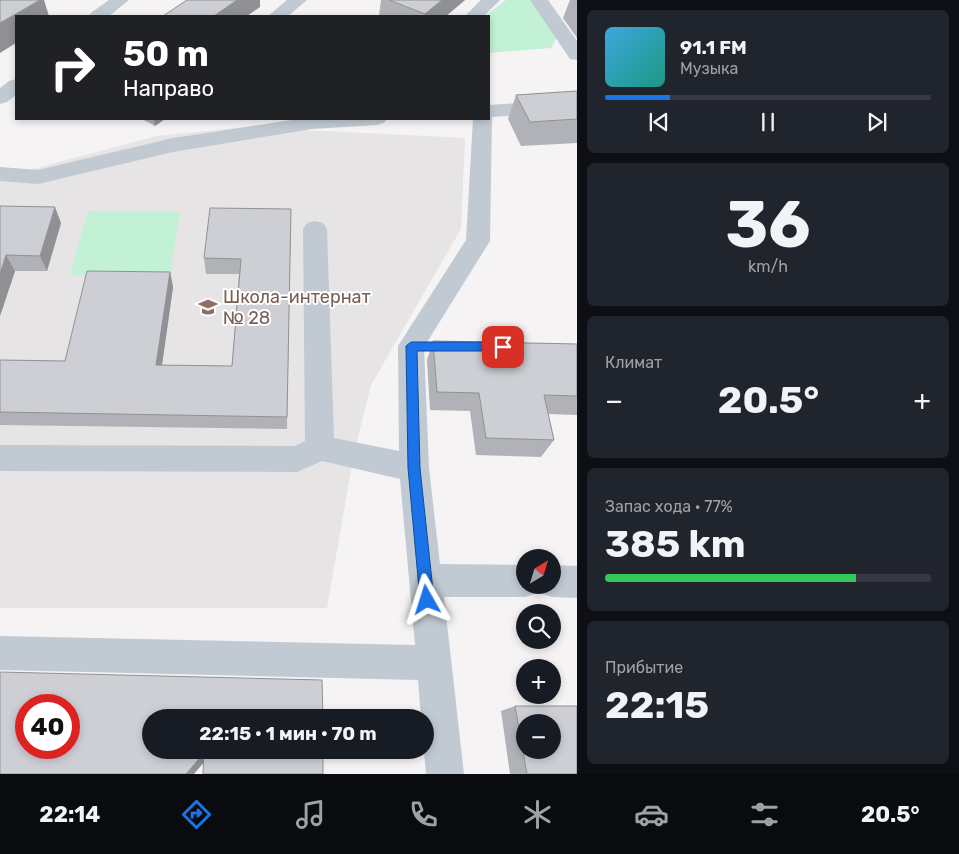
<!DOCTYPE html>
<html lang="ru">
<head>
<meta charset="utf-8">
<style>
  :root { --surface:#171b24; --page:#20242c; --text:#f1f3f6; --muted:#9ea1a6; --line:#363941; --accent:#1a73e8 }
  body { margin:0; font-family:Rubik,sans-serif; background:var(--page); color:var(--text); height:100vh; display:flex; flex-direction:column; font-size:19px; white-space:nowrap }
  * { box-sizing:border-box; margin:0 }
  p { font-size:16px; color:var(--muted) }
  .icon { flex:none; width:28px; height:28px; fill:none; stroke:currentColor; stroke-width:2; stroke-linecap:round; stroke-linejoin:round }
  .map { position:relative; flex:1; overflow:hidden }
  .drawer { display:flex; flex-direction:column; gap:10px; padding:10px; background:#0d0f14; width:382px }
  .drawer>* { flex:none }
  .hud { position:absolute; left:15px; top:15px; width:475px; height:105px; border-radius:0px; box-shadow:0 2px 8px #0003; background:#202124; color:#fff; overflow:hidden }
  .needle { width:32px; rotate:38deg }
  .tools { position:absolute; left:516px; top:549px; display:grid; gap:10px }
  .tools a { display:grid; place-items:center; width:45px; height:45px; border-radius:50%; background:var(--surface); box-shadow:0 2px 8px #0003; font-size:25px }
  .speed { position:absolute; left:15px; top:694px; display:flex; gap:10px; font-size:25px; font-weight:700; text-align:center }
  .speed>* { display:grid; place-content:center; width:65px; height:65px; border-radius:50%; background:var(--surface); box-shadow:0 2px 8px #0003; line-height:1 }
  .speed .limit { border:8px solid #d22; background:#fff; color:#111 }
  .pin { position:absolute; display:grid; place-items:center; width:42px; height:42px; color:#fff; margin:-21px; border-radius:10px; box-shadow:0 2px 8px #0006 }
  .me { position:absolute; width:55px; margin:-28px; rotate:354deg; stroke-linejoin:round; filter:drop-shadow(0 0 4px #0008) }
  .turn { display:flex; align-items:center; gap:18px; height:105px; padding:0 25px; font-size:22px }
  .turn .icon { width:65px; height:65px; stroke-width:2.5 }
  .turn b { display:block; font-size:35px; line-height:42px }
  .big { font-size:38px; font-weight:700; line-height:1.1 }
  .drawer .tile { flex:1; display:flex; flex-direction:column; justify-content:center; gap:8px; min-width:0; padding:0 18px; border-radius:8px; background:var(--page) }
  .drawer .dial { align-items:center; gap:0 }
  .dial b { font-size:65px; line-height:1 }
  .song { display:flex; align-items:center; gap:15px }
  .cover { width:60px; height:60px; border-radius:8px; background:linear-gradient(135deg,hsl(200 70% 55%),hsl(170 70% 35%)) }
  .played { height:5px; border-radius:2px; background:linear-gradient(90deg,var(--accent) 20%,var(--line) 20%) }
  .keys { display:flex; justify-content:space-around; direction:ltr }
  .heat { display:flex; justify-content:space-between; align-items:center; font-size:28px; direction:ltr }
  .charge { height:8px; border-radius:4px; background:linear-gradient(90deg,#34c759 77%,var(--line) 0) }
  .trip { position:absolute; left:142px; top:709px; width:292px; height:50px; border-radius:25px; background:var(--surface); box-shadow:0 2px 8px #0003; font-weight:700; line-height:50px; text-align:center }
  .menu { display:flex; height:80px; justify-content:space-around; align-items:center; background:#090b0e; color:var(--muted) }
  .menu .icon { width:35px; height:35px }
  .menu .current { color:var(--accent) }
  .menu b { font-size:22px; color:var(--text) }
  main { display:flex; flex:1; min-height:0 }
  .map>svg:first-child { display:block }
</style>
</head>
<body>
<main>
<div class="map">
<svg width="577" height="774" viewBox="0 0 577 774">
  <rect width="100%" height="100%" fill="#f5f3f3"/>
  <polygon fill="#e6e4e5" points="246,127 465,138 461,229 371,385 354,453 327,608 0,608 0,173 14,174 157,136"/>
  <g fill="#c3f1d5">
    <polygon points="506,0 534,0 557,37 551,48 489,53 489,16 485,16"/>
    <polygon points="88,211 180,212 170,277 70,275"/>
  </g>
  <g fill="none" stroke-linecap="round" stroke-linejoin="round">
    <g fill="#c1cad2" fill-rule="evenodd">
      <polygon points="109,0 129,0 109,16 89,16 92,12"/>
      <polygon points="287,0 307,0 288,16 268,16"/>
      <polygon points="481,0 500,0 484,16 465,16"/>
      <polygon points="530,0 548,0 577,41 577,60 570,59"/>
      <polygon points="16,79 16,95 7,102 0,104 0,88 9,81"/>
      <polygon points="577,99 577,111 492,117 490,241 424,347 429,468 440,564 525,565 525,585 552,585 552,565 577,566 577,598 552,597 540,593 538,588 537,593 525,597 444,597 464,774 426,774 424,750 426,750 426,718 421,718 418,680 0,670 0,636 415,645 400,479 322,461 297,472 0,471 0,445 295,446 305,441 303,229 307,223 315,221 323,223 327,229 334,438 399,451 398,346 466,240 473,119 489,119 489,105"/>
      <polygon points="298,119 387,119 384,123 377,125 312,129 173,152 38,184 0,181 0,167 38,170 173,138"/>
    </g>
  </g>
  <g fill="#b0b2b7">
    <polygon points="381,0 465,0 446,16 379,16"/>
    <polygon points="570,0 577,0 577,38 563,18"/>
    <polygon points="577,91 577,143 521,146 508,119 516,95"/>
    <polygon points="142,119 165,119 155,126"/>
    <polygon points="0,206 61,223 47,271 15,271 0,316"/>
    <polygon points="291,209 287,429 0,425 0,360 65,361 170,272 173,287 162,365 232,366 239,274 206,274 204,258"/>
    <polygon points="433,341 577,344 577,415 548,414 554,440 541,457 476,455 470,411 430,410 427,360"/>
    <polygon points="515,706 577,774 510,774 501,711"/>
  </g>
  <g fill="#909195">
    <polygon points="40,0 44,0 49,16 16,16 16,43 0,53 0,23"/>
    <polygon points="237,0 260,0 260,7 247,16 214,16"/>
    <polygon points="442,0 465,0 446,16 425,16 425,14"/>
    <polygon points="154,119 165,119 155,126"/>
    <polygon points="55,207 61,223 47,271 40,256"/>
    <polygon points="6,255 15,271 0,316 0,274"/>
    <polygon points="170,272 173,287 160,379 156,365"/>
    <polygon points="204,753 210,755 194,774 186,774"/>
  </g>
  <g fill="#cdcfd5" stroke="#909195" fill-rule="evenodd">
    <polygon points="0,0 40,0 0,23"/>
    <polygon points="187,0 237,0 214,16 163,16"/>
    <polygon points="389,0 442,0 425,14"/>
    <polygon points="577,91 577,119 530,122 516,95"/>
    <polygon points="0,206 55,207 40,256 6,255 0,274"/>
    <polygon points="210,208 291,209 287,417 0,412 0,360 65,361 87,271 170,272 156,365 232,366 241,259 204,258"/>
    <polygon points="433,341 577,344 577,396 544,395 554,440 486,438 479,393 437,392"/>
    <path d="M 0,672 L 322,680 L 323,718 L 151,718 L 151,750 L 323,750 L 323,774 L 203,774 L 204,753 L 186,774 L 0,774 ZM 26,705 L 69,705 L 69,748 L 26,748 Z"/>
    <path d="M 515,706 L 577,706 L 577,774 L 527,774 ZM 525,722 L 552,722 L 552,750 L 525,750 Z"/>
  </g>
  <polygon fill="#1a73e8" stroke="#114b97" points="411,342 503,342 508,347 503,351 417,351 420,468 434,600 432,605 427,607 422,605 420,600 408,468 406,346"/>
  <defs>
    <g id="school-bare" transform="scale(1.5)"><path d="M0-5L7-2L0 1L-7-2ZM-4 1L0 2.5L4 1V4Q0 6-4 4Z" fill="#8d6e63" stroke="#fff" stroke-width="2.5" paint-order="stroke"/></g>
  </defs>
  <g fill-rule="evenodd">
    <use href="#school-bare" x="208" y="307"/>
  </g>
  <g text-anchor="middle" stroke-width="4" stroke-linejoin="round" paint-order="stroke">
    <g font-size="18" fill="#785e54" stroke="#fff" text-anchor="start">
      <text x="223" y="303">Школа-интернат<tspan x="223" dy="21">№ 28</tspan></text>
    </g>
  </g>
</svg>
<div class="tools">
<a><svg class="needle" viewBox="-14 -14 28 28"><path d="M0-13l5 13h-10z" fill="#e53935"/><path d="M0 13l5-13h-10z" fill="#9ea1a6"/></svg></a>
<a><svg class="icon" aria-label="search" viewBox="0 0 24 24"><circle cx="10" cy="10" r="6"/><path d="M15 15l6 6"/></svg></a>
<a>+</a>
<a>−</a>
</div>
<div class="speed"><div class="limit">40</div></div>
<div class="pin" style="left:503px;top:347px;background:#d93025"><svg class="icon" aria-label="arrive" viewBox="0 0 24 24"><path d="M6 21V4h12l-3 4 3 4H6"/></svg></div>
<svg class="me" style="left:427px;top:600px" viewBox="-20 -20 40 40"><path d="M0-17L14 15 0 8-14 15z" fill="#1a73e8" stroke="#fff" stroke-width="4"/></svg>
<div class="trip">22:15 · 1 мин · 70 m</div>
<div class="hud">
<div class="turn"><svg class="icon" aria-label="right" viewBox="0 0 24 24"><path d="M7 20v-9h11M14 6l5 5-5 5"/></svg><div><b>50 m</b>Направо</div></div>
</div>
</div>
<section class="drawer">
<div class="tile">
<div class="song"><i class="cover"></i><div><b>91.1 FM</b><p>Музыка</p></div></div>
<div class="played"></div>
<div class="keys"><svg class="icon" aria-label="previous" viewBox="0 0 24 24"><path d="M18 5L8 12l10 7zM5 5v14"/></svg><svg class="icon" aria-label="pause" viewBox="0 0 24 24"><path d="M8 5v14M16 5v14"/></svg><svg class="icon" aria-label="next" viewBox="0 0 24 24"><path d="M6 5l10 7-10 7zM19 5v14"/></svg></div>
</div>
<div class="tile dial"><b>36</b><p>km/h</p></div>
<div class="tile"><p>Климат</p>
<div class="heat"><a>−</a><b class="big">20.5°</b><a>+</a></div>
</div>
<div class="tile"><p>Запас хода · 77%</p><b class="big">385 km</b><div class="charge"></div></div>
<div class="tile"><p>Прибытие</p><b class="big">22:15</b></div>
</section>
</main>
<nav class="menu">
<b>22:14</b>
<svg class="icon current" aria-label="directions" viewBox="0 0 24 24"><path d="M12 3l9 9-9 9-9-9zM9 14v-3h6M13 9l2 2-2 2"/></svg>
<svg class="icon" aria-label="music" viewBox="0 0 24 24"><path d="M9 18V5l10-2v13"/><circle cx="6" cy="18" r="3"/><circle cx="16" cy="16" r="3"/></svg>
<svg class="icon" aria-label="phone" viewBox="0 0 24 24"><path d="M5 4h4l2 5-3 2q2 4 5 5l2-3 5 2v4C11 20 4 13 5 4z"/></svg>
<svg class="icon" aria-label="climate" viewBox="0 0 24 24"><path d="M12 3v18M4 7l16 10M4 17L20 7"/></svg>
<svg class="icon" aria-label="car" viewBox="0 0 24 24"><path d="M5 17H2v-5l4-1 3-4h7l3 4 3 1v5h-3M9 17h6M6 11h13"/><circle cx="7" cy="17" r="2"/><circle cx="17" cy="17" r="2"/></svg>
<svg class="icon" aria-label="filters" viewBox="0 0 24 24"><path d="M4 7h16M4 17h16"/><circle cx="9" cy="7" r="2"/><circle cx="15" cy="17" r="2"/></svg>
<b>20.5°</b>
</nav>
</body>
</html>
